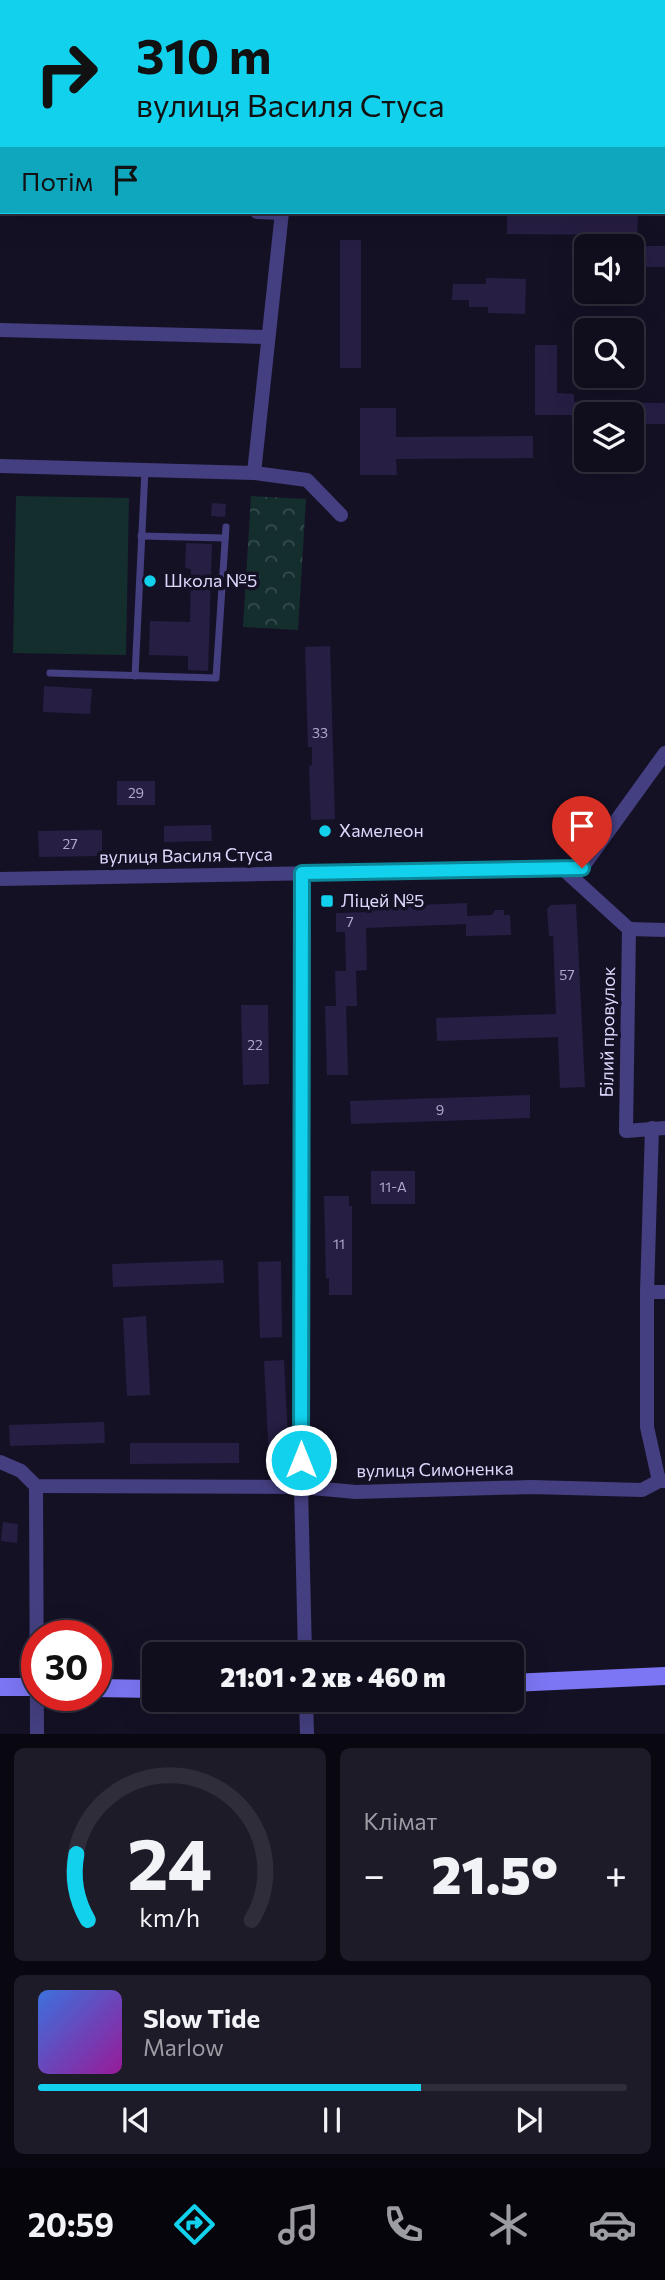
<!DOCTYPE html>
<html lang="uk">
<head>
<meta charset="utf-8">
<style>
  :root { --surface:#100d1c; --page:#1e1b29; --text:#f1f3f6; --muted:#9c9ca3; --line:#302d3b; --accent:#12d1ed }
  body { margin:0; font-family:Commissioner,sans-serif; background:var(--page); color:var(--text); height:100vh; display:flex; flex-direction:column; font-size:26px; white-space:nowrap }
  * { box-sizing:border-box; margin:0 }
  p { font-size:23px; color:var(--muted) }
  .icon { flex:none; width:38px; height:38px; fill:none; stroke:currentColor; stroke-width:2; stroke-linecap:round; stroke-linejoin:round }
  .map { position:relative; height:1734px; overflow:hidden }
  .panel { display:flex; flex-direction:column; gap:14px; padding:14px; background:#09070f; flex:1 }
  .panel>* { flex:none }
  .hud { position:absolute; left:0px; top:0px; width:665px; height:214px; box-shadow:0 7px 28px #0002,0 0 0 2px var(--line); background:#12d1ed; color:#111; overflow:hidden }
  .tools { position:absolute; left:574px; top:234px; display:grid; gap:14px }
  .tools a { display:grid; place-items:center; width:70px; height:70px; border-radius:10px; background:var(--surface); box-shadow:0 7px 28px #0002,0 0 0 2px var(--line); font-size:35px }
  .speed { position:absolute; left:21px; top:1620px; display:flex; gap:14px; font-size:35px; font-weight:700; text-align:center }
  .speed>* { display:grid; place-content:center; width:91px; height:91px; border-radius:50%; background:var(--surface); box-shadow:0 7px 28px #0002,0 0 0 2px var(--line); line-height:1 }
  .speed .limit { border:10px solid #d22; background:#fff; color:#111 }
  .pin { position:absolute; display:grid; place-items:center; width:60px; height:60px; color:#fff; margin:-72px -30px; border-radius:50% 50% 50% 0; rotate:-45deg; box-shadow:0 0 7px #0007 }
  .pin .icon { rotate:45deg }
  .me { position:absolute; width:77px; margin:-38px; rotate:0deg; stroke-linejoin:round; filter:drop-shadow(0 0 5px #0008) }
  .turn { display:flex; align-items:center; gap:24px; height:147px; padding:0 21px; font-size:32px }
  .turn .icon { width:91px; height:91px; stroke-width:2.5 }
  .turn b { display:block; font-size:49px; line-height:60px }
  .then { display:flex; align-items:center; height:66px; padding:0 21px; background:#0003; gap:14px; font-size:26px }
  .big { font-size:52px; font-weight:800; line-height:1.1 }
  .panel .card { flex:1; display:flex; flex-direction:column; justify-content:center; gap:10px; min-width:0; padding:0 24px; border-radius:10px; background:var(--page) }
  .panel .dial { align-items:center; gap:0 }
  .dial svg { height:182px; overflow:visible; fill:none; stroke:var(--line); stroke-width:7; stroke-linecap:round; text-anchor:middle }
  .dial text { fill:var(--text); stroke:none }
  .song { display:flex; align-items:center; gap:21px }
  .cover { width:84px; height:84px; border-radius:10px; background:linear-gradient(135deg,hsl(220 70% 55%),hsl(300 70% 35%)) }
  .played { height:7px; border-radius:4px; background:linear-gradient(90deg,var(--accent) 65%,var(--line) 65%) }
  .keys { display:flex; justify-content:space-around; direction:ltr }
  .heat { display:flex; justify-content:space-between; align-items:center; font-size:38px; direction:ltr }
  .panel .tiles { flex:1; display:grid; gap:14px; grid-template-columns:1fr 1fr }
  .card:last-child { grid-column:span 2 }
  .trip { position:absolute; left:142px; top:1642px; width:382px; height:70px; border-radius:10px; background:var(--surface); box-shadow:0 7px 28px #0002,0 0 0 2px var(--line); font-weight:800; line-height:70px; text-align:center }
  .menu { display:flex; height:112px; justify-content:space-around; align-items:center; background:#06050b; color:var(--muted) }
  .menu .icon { width:49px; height:49px }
  .menu .current { color:var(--accent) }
  .menu b { font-size:32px; color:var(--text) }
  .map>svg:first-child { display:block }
</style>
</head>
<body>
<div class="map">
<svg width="665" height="1734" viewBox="0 0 665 1734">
  <defs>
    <pattern id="park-crowns" width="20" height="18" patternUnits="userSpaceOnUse" patternTransform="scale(1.75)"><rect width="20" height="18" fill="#142e2e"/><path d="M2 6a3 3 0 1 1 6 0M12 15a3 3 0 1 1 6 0" fill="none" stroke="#364c4d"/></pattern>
  </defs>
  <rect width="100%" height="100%" fill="#151125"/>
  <polygon fill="url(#park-crowns)" points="251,496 306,499 298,630 243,627"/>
  <polygon fill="#142e2e" points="16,496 129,498 126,655 13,653"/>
  <g fill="#271e44">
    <polygon points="507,212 638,213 637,235 507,234"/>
    <rect x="340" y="240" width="21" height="128"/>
    <rect x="642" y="246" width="23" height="21"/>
    <polygon points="486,278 526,279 525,314 488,313 488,307 469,307 469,300 452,300 453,284 486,284"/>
    <polygon points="535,345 557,345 557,393 574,394 574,402 665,403 665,424 632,424 632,415 586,415 586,423 573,423 573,415 535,415"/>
    <polygon points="360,408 396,408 396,437 533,436 533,458 396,459 397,475 360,475"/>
    <polygon points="212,503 226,504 225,517 211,516"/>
    <polygon points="186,543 212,544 208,671 188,670 188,656 149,655 150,621 190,622 191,569 185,568"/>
    <polygon points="330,646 335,819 311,820 309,766 312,765 312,747 308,747 305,647"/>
    <polygon points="44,686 92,689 90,714 43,712"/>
    <rect x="117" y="781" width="38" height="24"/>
    <polygon points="211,825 212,841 164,842 164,826"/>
    <polygon points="102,830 102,856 39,857 38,831"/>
    <polygon points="467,903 467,916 492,915 495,910 504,910 504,915 510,915 511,935 466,936 466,924 366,928 367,970 356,971 357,1006 346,1006 348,1075 327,1075 325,1006 336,1006 335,971 346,971 345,932 336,932 336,913 370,912 370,907"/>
    <polygon points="576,904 585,1087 560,1088 558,1037 437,1041 436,1018 556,1014 553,936 549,936 547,909 551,905"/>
    <polygon points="241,1005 268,1005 269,1084 243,1085"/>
    <polygon points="530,1095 530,1118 351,1124 350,1101"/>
    <rect x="371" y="1171" width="44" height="33"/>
    <polygon points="324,1196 349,1196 349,1206 352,1206 352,1295 329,1295 329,1278 326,1278"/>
    <polygon points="223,1260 224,1283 113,1287 112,1264"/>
    <polygon points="281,1261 282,1337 260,1338 258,1262"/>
    <polygon points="146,1316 150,1395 127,1396 123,1318"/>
    <polygon points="284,1360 289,1458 269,1460 264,1361"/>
    <polygon points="104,1422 105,1443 10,1446 9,1425"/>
    <polygon points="130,1443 239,1443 239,1463 130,1464"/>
    <polygon points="3,1522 18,1524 17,1543 1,1541"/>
  </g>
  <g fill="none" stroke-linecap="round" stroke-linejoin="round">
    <g stroke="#443f80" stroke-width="7">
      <polyline points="141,536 225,538"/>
      <polyline points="50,673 216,678 226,527"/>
      <polyline points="135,676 145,470"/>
    </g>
    <g stroke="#443f80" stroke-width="14">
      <polyline points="116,0 116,2"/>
      <polyline points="305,2 305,0"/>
      <polyline points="610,2 610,0"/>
      <polyline points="0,204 2,204"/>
      <polyline points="257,212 282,213"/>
      <polyline points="0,330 268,337"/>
      <polyline points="0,466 254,473 307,480 341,515"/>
      <polyline points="254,473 282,212"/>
      <polyline points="562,868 629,929"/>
      <polyline points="302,873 301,1487 305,1654"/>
      <polyline points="0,879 582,868 665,753"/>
      <polyline points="629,929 626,1131 665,1128"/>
      <polyline points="629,929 665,930"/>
      <polyline points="652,1128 647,1292 647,1427 659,1481"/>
      <polyline points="647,1292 665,1292"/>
      <polyline points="0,1462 21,1471 36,1486 301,1487 356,1492 531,1487 642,1490 659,1481 665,1481"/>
      <polyline points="36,1486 37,1734"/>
      <polyline points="306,1699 307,1734"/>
    </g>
    <g stroke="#7c76f4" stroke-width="18">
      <polyline points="0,29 2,30"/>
      <polyline points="663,167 665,167"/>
      <polyline points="511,1683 665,1676"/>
      <polyline points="0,1687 37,1687"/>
      <polyline points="96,1688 154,1689"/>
    </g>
  </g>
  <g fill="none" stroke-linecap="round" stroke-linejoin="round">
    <g stroke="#0c889a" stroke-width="18">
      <polyline id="route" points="301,1460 302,873 582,868"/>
    </g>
    <use href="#route" stroke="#12d1ed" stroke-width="12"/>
  </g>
  <g fill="#12d1ed" stroke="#151125" stroke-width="2.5">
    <circle cx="150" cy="581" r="7"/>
    <circle cx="325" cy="831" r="7"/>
    <rect x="320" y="894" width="14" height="14" rx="3.5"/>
  </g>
  <g text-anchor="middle" stroke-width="7" stroke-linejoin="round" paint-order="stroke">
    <g font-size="14" fill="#b0a9ce">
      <text x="320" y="738">33</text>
      <text x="136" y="798">29</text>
      <text x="70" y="849">27</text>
      <text x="350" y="927">7</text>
      <text x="567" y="980">57</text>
      <text x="255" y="1050">22</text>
      <text x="440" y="1115">9</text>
      <text x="393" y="1192">11-А</text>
      <text x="339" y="1249">11</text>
    </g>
    <g font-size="18" fill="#ddd7fc" stroke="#151125" text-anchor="start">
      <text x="164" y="587">Школа №5</text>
      <text x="339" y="837">Хамелеон</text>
      <text x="341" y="907">Ліцей №5</text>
    </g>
    <g font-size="18" fill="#ddd7fc" stroke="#151125">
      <text transform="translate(186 856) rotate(-1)" y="6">вулиця Василя Стуса</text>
      <text transform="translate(608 1032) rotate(-89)" y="6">Білий провулок</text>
      <text transform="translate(435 1470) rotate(-1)" y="6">вулиця Симоненка</text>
    </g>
  </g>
</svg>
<div class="tools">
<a><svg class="icon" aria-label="sound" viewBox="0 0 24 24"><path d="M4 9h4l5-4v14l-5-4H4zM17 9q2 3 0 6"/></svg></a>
<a><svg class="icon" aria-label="search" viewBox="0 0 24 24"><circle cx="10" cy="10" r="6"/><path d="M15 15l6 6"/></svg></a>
<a><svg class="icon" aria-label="layers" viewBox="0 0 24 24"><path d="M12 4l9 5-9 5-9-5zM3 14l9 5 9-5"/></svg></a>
</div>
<div class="speed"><div class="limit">30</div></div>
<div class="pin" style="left:582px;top:868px;background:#d93025"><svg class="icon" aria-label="arrive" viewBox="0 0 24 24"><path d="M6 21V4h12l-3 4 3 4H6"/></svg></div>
<svg class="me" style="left:301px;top:1460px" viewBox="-20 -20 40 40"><circle r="17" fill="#12d1ed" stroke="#fff" stroke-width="3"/><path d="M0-11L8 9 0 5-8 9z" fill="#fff"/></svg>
<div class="trip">21:01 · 2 хв · 460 m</div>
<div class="hud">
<div class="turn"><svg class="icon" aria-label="right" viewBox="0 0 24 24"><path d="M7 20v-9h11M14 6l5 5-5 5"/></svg><div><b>310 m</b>вулиця Василя Стуса</div></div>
<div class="then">Потім<svg class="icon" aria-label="arrive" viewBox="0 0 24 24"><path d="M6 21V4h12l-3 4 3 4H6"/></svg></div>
</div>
</div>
<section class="panel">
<div class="tiles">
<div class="card dial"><svg viewBox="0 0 100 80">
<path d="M14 69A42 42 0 1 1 86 69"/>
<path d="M14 69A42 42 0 0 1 9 40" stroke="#12d1ed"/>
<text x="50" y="56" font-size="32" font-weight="700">24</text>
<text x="50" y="72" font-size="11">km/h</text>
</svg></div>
<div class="card"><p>Клімат</p>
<div class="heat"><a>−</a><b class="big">21.5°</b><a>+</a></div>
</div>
<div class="card">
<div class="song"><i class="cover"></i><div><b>Slow Tide</b><p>Marlow</p></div></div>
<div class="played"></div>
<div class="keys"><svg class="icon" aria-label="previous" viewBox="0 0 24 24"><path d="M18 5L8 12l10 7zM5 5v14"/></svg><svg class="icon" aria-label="pause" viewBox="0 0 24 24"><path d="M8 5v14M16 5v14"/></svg><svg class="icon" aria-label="next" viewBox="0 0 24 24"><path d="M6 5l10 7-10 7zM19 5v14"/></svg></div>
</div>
</div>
</section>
<nav class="menu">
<b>20:59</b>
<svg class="icon current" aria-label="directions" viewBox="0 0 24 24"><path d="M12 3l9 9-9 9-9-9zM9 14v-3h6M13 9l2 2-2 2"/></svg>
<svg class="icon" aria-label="music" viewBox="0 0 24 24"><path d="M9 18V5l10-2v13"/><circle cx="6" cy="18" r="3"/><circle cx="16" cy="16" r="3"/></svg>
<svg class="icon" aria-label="phone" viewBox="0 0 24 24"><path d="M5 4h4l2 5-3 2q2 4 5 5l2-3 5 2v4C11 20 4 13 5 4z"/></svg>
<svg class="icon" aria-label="climate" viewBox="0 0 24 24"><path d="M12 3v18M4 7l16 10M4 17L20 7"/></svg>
<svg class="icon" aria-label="car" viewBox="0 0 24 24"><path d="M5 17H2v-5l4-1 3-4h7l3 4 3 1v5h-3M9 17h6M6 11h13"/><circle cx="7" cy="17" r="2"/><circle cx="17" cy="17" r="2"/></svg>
</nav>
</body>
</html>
